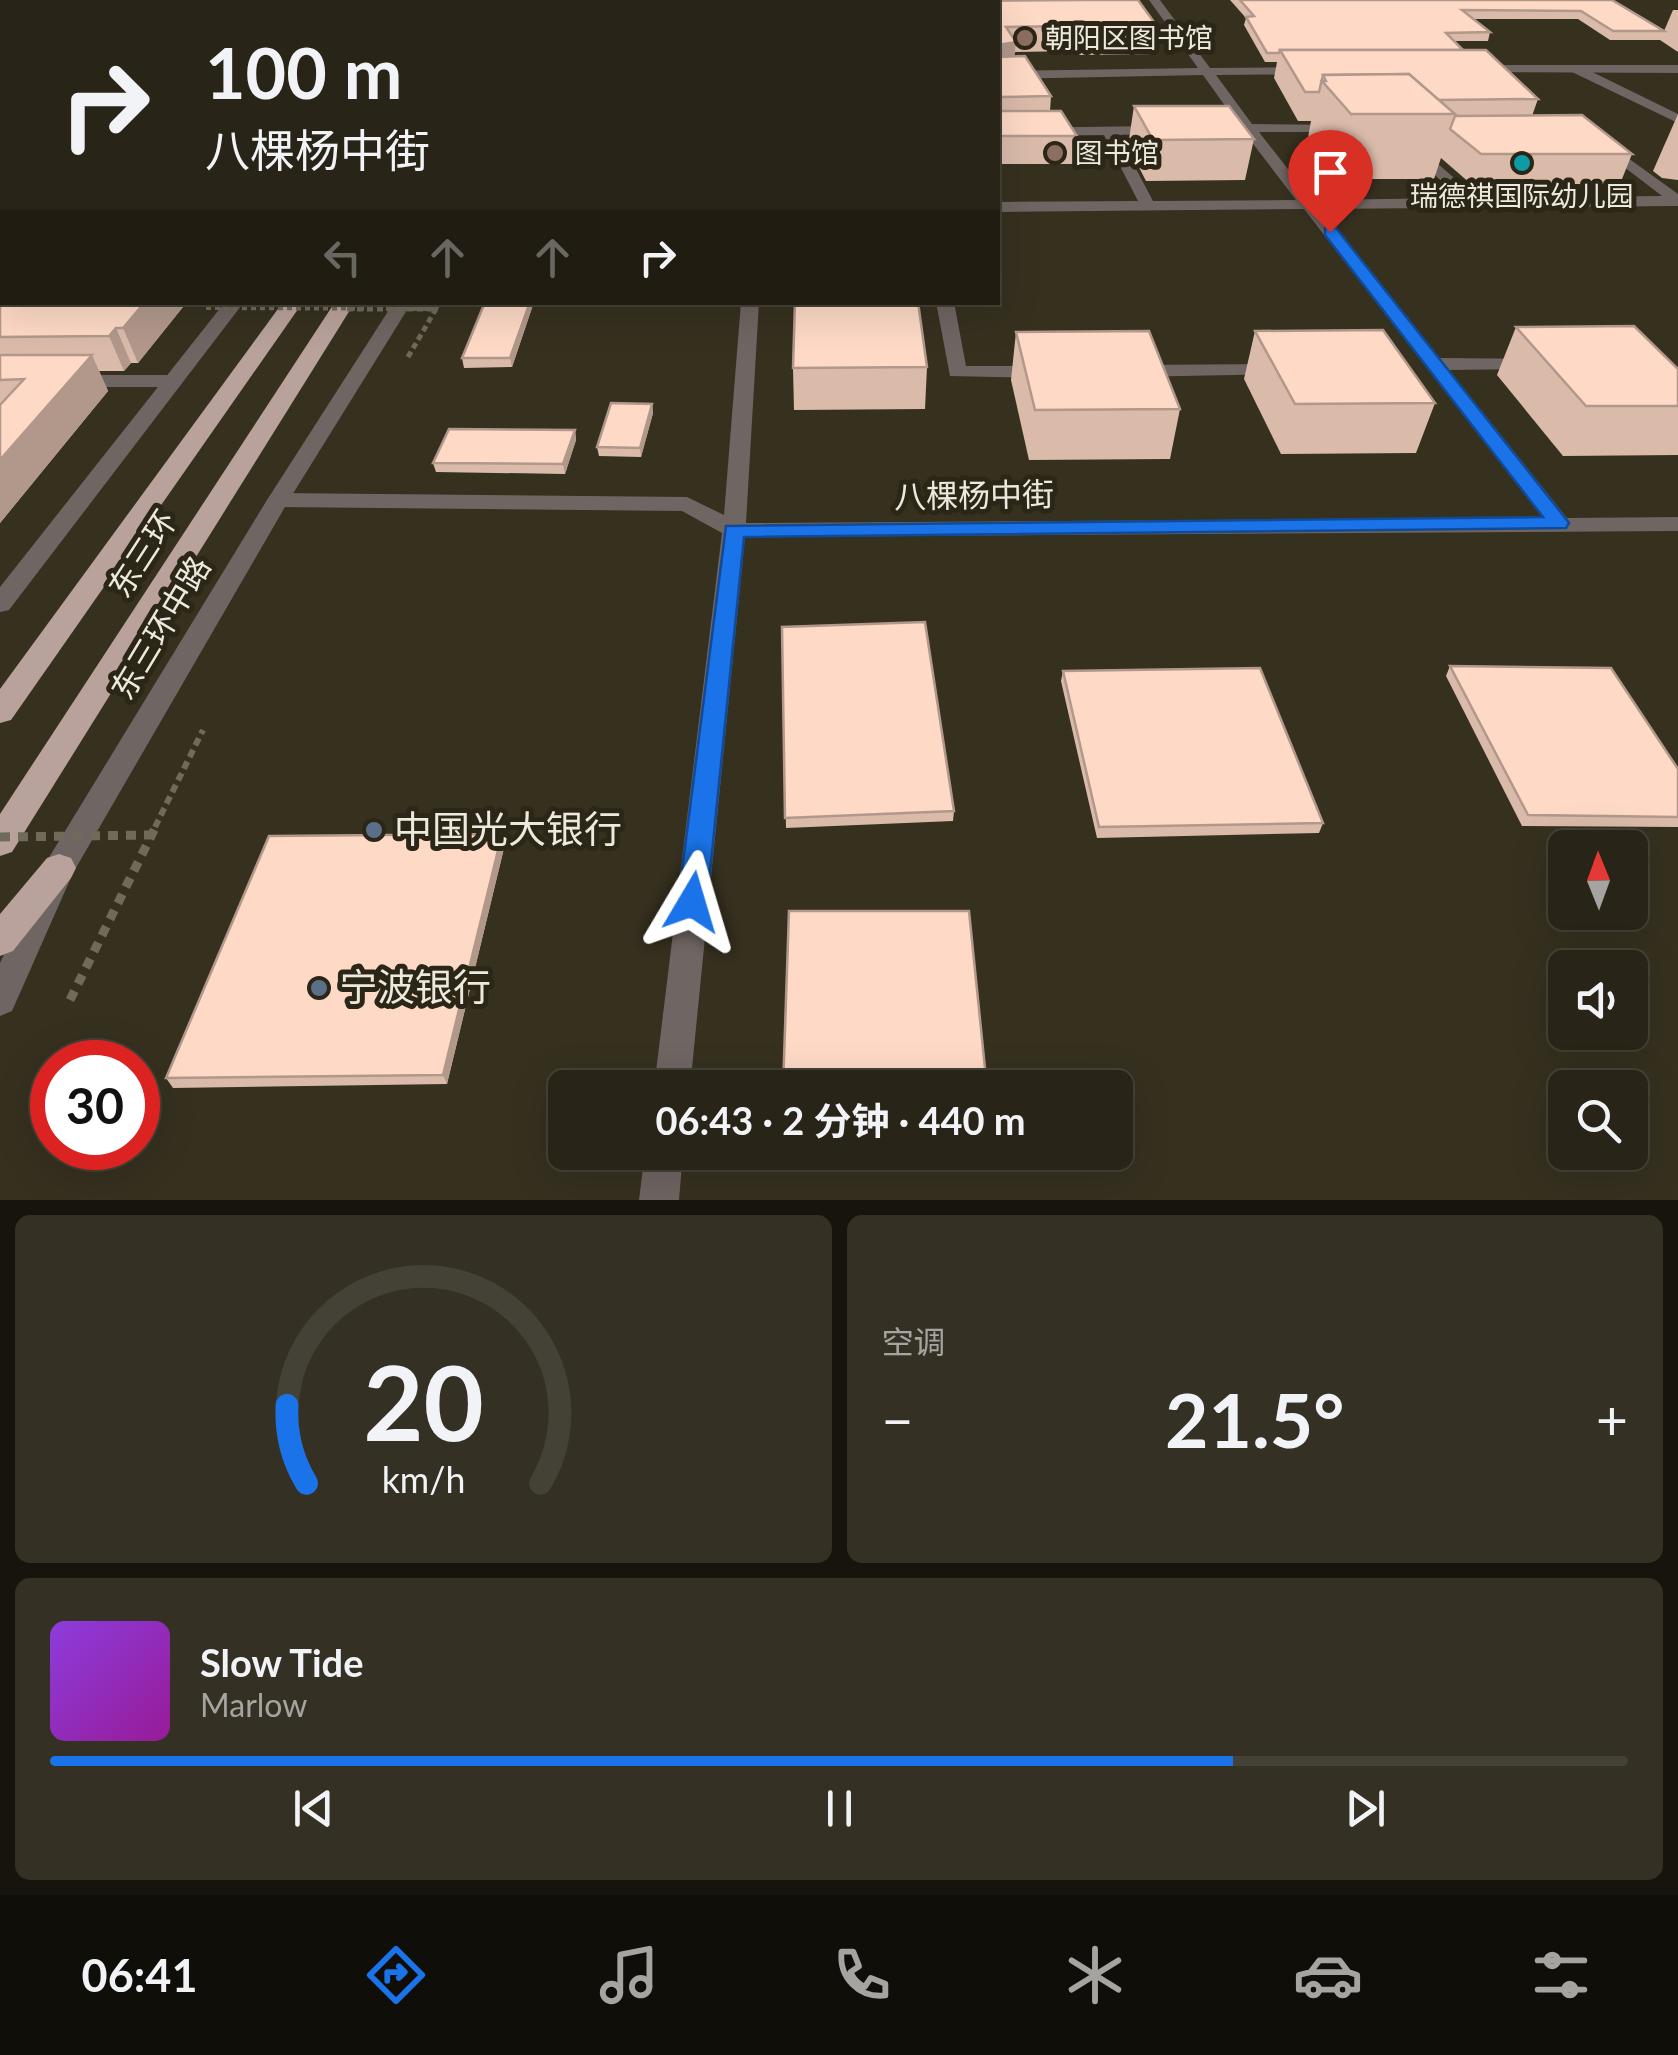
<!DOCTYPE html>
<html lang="zh">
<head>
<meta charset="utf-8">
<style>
  :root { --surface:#282417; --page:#343024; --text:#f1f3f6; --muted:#a5a4a1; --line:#444136; --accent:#1a73e8 }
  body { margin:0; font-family:Lato,"Noto Sans SC",sans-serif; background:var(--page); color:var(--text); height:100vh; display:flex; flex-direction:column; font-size:38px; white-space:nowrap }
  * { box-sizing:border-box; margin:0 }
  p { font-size:32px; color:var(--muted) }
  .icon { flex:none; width:55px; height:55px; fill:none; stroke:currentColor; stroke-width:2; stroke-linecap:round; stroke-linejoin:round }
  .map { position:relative; height:1200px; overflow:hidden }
  .panel { display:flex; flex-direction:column; gap:15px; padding:15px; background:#16140d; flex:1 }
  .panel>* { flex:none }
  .banner { position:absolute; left:0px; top:0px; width:1000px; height:305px; box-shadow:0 10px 40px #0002,0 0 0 2px var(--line); background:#282417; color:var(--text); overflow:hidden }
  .needle { width:65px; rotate:359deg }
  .buttons { position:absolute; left:1548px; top:830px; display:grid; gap:20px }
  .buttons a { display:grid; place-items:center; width:100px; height:100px; border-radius:15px; background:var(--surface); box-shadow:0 10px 40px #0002,0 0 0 2px var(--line); font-size:50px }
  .speed { position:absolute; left:30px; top:1040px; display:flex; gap:20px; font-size:50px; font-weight:700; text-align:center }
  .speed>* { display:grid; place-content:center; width:130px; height:130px; border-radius:50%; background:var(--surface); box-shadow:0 10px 40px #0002,0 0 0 2px var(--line); line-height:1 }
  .speed .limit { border:15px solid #d22; background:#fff; color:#111 }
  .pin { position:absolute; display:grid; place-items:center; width:85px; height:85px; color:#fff; margin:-102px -42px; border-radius:50% 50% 50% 0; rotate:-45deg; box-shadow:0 0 10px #0007 }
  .pin .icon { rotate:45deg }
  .me { position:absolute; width:110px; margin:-55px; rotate:7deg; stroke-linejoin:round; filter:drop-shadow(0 0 8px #0008) }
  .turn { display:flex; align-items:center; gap:35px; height:210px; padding:0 40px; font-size:45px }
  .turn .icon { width:130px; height:130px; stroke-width:2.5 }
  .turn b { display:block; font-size:70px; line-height:85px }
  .lanes { display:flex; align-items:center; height:95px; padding:0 40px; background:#0003; justify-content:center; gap:50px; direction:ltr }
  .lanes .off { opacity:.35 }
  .big { font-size:75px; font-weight:700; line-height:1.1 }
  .panel .tile { flex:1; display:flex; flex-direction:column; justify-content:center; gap:15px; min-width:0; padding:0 35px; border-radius:15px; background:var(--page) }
  .panel .dial { align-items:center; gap:0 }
  .dial svg { height:260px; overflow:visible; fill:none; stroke:var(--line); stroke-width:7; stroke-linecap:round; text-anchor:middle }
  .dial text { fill:var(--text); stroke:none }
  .song { display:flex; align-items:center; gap:30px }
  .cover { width:120px; height:120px; border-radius:15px; background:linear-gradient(135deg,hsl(270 70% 55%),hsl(300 70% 35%)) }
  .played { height:10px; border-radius:5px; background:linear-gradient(90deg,var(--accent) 75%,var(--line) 75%) }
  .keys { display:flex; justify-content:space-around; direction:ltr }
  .heat { display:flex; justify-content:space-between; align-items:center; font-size:55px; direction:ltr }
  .panel .tiles { flex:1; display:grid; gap:15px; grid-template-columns:1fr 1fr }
  .tile:last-child { grid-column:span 2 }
  .trip { position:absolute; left:548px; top:1070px; width:585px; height:100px; border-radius:15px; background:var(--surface); box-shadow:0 10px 40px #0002,0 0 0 2px var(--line); font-weight:700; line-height:100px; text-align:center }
  .menu { display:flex; height:160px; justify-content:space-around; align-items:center; background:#100e09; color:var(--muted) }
  .menu .icon { width:70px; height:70px }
  .menu .current { color:var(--accent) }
  .menu b { font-size:45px; color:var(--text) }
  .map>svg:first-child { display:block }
</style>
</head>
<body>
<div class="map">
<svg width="1678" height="1200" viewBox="0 0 1678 1200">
  <rect width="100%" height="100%" fill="#36301f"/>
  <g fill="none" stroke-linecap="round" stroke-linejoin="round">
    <polyline stroke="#706a5b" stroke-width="4" stroke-dasharray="5 4" stroke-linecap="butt" points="435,311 440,302"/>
    <polyline stroke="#706a5b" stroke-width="5" stroke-dasharray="6 4" stroke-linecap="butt" points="408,357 436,309"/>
    <polyline stroke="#706a5b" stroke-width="6" stroke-dasharray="8 5" stroke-linecap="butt" points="155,827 203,730"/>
    <polyline stroke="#706a5b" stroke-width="9" stroke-dasharray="10 8" stroke-linecap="butt" points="70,1000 157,824"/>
    <g fill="#6f6562" fill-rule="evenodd">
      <polygon points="1149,0 1160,0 1210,68 1311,67 1313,70 1307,74 1216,75 1252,124 1347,125 1347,131 1342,132 1259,132 1312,200 1459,198 1409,150 1407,147 1414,143 1477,198 1662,196 1598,147 1596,144 1603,140 1678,194 1678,206 1320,209 1439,358 1540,359 1540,367 1533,369 1449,370 1567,518 1678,517 1678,531 745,537 690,1088 654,1088 722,533 682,511 278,507 267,500 278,493 687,497 724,515 741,302 759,302 746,523 1543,518 1304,209 998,212 998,202 1138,201 1104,135 998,136 998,128 1162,126 1167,127 1167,133 1118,135 1153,201 1296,200 1244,132 1232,131 1232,125 1238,124 1203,75 998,79 998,71 1198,68"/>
      <polygon points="1472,65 1678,65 1678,73 1468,72 1468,66"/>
      <polygon points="936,302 954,302 966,366 1046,366 1056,372 1046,378 950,376"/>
      <polygon points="1276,364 1286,370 1283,374 1131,377 1121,371 1131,365"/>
      <polygon points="0,375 173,375 183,381 173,387 0,387"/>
      <polygon points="645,1152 683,1152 679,1200 639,1200"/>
    </g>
    <g fill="#6f6562" fill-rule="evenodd">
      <polygon points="1572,66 1580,66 1678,114 1678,123 1572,72"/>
      <polygon points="225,302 244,302 9,610 0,612 0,587"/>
      <polygon points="394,302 412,302 289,500 73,873 12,1011 0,1016 0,963 48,859 267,500"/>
    </g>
    <g fill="#b8a29b" fill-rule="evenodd">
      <polygon points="283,302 303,302 11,720 0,723 0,689"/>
      <polygon points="335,302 355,302 12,852 0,856 0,814"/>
      <polygon points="59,854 71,858 76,868 71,878 13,951 0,956 0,914 47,858"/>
    </g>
    <polyline stroke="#706a5b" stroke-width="4" stroke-dasharray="5 4" stroke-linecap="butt" points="206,308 436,309"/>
    <polyline stroke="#706a5b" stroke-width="5" stroke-dasharray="6 4" stroke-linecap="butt" points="347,309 436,309"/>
    <polyline stroke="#706a5b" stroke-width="9" stroke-dasharray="10 8" stroke-linecap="butt" points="0,837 151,835"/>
  </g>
  <g fill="#dabbaa">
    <polygon points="0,0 408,0 406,2 2,2 2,26 0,26"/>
    <polygon points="1230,0 1612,0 1664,31 1673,10 1678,10 1678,52 1660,40 1610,40 1578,19 1473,19 1490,32 1488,41 1455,41 1463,50 1538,99 1532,116 1632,154 1620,184 1471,184 1441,158 1434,179 1334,179 1307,143 1311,121 1298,121 1274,78 1277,62 1265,62 1244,25 1246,18"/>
    <polygon points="998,2 1159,29 1155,54 1077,55 1075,51 1015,52 1014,57 1051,96 1050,111 1077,136 1074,164 998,164"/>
    <polygon points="0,33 187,302 138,363 131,363 124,371 99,371 108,391 0,523"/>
    <polygon points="1134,106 1254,139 1245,180 1146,181 1128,146"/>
    <polygon points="1678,114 1678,180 1662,178 1653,171"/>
    <polygon points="534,302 512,367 464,368 462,358"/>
    <polygon points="1516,327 1678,369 1678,455 1563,456 1497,375"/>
    <polygon points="1255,331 1435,403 1416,453 1281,454 1244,379"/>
    <polygon points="1016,332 1180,409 1170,459 1029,460 1011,380"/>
    <polygon points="927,367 925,409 794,410 793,368"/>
    <polygon points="652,404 653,413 641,457 599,456 597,447"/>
    <polygon points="575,430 576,440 565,474 436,472 433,463"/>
    <polygon points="782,627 954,811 953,821 786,828"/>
    <polygon points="1450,666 1678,769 1678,827 1522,826 1446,676"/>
    <polygon points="1063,671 1323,823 1319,833 1097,838 1061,681"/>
    <polygon points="502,834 505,844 447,1084 173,1088 166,1078"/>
    <polygon points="781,1152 994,1160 992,1170 782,1170"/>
  </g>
  <g fill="#b1988b">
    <polygon points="377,0 408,0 406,2 374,2"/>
    <polygon points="1016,42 1013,67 998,70 998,45"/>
    <polygon points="145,302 187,302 138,363 123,328"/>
    <polygon points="530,302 534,302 512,367 510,358"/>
    <polygon points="116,328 131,363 124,371 109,336"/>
    <polygon points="92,355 108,391 0,523 0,460"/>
    <polygon points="652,404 653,413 641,457 640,448"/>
    <polygon points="575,430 576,440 565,474 563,464"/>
    <polygon points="502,834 505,844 447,1084 443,1075"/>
  </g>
  <g fill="#fdd9c6" stroke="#b1988b" stroke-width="2.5">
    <polygon points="0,0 377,0 374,2 50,2 52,2 0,1"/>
    <polygon points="689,0 894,0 894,2 688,2"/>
    <polygon points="1085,0 1138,0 1159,29 1080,30 1078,26 1006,27 1016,42 998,45 998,2 928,2 927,1"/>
    <polygon points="1240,0 1612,0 1664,31 1613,31 1581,11 1462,10 1490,32 1446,33 1463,50 1280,50 1279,53 1267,53 1246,17 1254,16"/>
    <polygon points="2,31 2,302 145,302 123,328 116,328 109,336 0,337 0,33"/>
    <polygon points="998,49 1000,57 1025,56 1051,96 1000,97 998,111 1061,111 1077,136 998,136"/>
    <polygon points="1280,50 1486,50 1538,99 1438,100 1409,74 1323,75 1319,92 1305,92"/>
    <polygon points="1409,74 1455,114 1351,114 1322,81 1326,81 1323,75"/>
    <polygon points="1134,106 1229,106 1254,139 1153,140"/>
    <polygon points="1582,115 1632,154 1481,154 1450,129 1455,116"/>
    <polygon points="485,302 530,302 510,358 462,358"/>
    <polygon points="795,302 918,302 927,367 793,368"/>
    <polygon points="1634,326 1678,369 1678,406 1586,406 1516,327"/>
    <polygon points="1383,330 1435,403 1295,404 1255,331"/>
    <polygon points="1149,331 1180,409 1035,410 1016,332"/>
    <polygon points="0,355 92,355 0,460 0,405 24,379 0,380"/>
    <polygon points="611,403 652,404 640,448 597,447"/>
    <polygon points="449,429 575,430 563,464 433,463"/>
    <polygon points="925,622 954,811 785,818 782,627"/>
    <polygon points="1450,666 1611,668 1678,769 1678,817 1528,815"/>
    <polygon points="1260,668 1323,823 1099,827 1063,671"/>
    <polygon points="502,834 443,1075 166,1078 269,836"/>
    <polygon points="789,911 969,911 987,1088 783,1088"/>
    <polygon points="781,1152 993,1152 994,1160 781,1161"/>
  </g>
  <polygon fill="#1a73e8" stroke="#114b97" stroke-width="2.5" points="1325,228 1336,228 1566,519 1569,523 1566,528 744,537 707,902 703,910 692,914 682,910 678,902 726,526 1543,517 1325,235"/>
  <g fill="#8d6e63" stroke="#2c2616" stroke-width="4">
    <circle cx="1025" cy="38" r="10"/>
    <circle cx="1055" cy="153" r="10"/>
  </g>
  <circle fill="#0f9aa8" stroke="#2c2616" stroke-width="4" cx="1522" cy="163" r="10"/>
  <g fill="#5c6f8a" stroke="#2c2616" stroke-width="4">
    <circle cx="374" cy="830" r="10"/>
    <circle cx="319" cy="988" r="10"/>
  </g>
  <g text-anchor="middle" stroke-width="10" stroke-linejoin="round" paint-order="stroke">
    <g font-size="28" fill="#ede9df" stroke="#2c2616" text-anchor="start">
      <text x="1045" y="48">朝阳区图书馆</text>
      <text x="1075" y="163">图书馆</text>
      <text x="1522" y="206" text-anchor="middle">瑞德祺国际幼儿园</text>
    </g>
    <g font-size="32" fill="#ede9df" stroke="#2c2616">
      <text transform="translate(974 496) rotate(-1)" y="11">八棵杨中街</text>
      <text transform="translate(143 554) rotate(-57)" y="11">东三环</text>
      <text transform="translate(161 628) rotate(-59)" y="11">东三环中路</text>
    </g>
    <g font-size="38" fill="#ede9df" stroke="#2c2616" text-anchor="start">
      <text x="394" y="843">中国光大银行</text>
      <text x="339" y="1001">宁波银行</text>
    </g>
  </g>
</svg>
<div class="buttons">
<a><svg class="needle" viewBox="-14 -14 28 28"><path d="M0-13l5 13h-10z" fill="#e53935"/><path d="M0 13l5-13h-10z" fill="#a5a4a1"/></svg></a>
<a><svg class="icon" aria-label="sound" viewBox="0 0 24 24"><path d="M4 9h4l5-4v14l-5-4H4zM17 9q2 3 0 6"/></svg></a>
<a><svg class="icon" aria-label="search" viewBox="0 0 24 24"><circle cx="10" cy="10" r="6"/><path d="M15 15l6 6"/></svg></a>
</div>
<div class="speed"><div class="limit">30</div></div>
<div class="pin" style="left:1330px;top:232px;background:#d93025"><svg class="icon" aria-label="arrive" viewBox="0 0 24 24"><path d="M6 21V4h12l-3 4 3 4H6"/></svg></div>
<svg class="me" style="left:692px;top:902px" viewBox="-20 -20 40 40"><path d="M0-17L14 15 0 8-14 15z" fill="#1a73e8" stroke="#fff" stroke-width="4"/></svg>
<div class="trip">06:43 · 2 分钟 · 440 m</div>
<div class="banner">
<div class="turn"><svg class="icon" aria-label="right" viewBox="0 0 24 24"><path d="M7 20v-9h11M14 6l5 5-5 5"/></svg><div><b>100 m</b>八棵杨中街</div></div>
<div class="lanes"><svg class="icon off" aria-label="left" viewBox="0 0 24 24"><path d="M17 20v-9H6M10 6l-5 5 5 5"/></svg><svg class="icon off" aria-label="ahead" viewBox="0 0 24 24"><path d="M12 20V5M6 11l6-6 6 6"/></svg><svg class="icon off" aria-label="ahead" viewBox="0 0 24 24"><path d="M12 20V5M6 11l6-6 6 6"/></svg><svg class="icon" aria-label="right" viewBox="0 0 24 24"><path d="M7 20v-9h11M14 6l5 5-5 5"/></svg></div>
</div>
</div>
<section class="panel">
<div class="tiles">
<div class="tile dial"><svg viewBox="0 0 100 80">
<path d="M14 69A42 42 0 1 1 86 69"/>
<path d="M14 69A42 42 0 0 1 8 45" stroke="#1a73e8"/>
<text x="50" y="56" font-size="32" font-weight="700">20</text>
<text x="50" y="72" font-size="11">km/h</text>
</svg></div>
<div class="tile"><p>空调</p>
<div class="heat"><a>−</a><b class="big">21.5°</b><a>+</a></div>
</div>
<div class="tile">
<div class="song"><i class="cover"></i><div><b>Slow Tide</b><p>Marlow</p></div></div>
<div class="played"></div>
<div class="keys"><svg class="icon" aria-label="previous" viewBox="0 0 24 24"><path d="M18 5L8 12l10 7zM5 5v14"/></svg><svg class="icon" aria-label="pause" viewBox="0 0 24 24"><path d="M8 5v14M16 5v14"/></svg><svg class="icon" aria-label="next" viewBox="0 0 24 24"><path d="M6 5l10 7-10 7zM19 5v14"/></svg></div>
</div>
</div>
</section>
<nav class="menu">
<b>06:41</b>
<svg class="icon current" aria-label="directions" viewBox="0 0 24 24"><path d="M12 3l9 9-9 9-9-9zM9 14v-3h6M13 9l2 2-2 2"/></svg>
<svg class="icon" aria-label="music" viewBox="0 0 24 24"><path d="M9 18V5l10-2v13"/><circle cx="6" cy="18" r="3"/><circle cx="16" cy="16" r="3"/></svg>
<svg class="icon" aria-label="phone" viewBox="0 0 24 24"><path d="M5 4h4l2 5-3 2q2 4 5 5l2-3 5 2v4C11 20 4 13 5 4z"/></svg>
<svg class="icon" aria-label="climate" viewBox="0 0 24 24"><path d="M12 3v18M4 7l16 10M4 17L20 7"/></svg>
<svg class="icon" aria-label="car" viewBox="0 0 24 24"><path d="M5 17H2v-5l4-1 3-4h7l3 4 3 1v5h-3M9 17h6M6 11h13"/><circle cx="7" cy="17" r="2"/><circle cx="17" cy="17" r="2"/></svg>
<svg class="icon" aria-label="filters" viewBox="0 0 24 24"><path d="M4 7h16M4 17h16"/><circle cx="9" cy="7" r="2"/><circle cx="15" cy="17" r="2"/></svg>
</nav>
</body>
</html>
